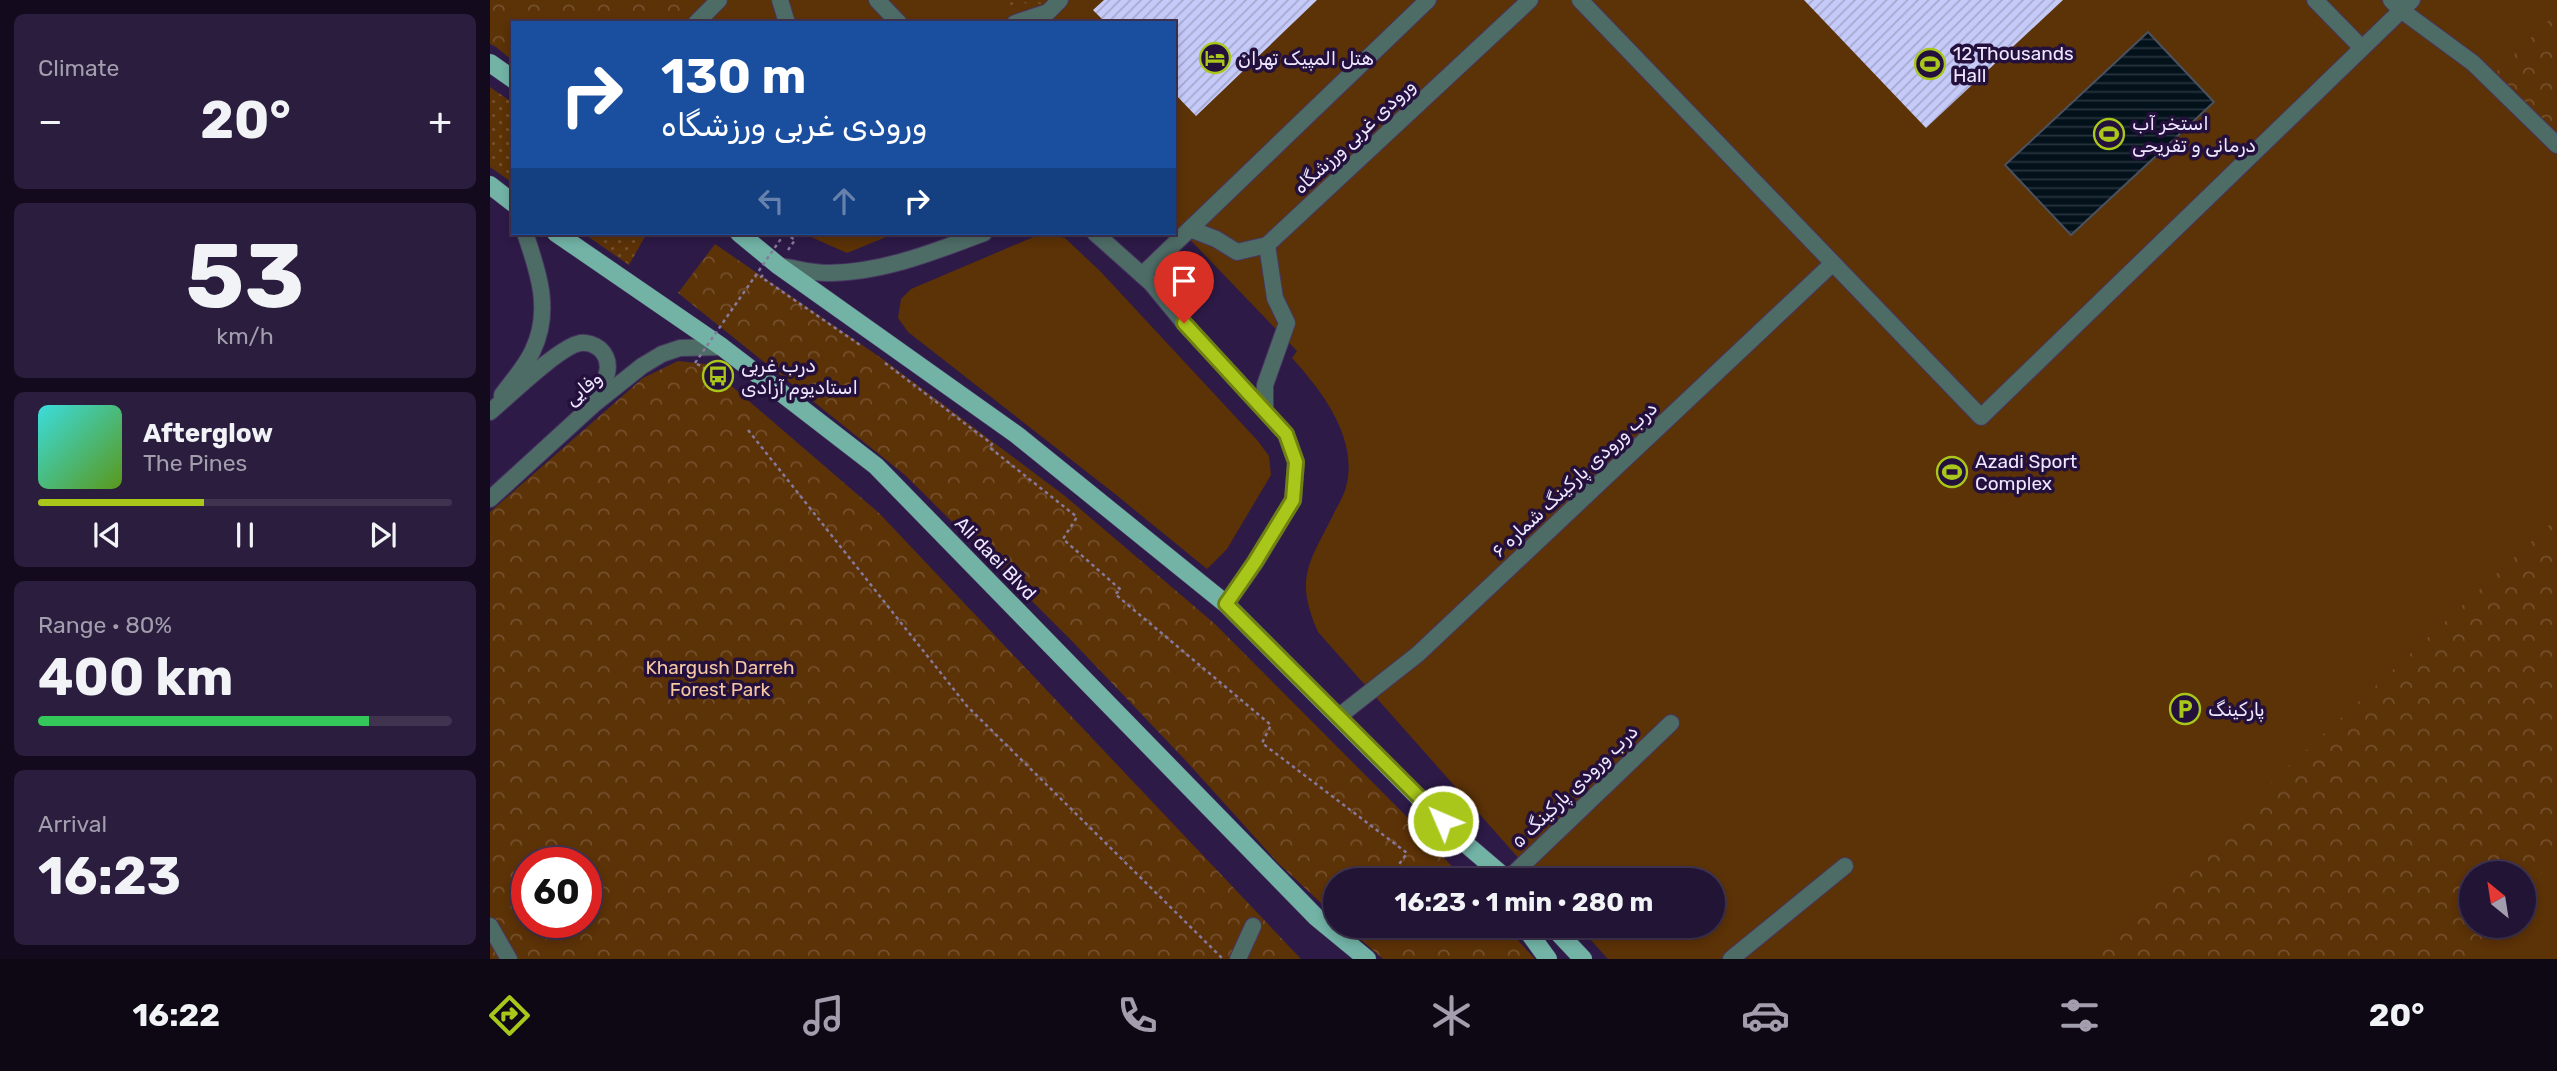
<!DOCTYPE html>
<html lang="en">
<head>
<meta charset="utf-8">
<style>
  :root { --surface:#221435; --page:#2a1d3d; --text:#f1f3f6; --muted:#a29ead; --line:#3f3350; --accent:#a9c71a }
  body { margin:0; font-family:Rubik,"Noto Naskh Arabic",sans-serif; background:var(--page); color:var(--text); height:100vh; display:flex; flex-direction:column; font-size:26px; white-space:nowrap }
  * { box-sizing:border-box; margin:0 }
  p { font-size:23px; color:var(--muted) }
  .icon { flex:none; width:38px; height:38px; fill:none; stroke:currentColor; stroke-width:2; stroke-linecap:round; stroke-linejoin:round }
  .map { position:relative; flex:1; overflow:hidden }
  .details { display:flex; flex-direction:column; gap:14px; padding:14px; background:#130b1d; width:490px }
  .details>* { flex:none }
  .guide { position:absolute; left:21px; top:21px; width:665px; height:214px; border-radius:0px; box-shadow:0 4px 10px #0003,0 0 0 2px var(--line); background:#1a4fa0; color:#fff; overflow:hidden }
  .needle { width:46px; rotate:330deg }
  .tools { position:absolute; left:1969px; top:861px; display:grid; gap:14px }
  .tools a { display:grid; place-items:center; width:77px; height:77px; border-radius:50%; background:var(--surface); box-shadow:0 4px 10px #0003,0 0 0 2px var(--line); font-size:35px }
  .speed { position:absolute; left:21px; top:847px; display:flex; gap:14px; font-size:35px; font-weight:700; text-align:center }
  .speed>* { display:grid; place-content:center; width:91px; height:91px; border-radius:50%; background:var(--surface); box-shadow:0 4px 10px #0003,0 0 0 2px var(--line); line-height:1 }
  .speed .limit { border:10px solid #d22; background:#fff; color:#111 }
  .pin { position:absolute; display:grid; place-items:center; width:60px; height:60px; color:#fff; margin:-72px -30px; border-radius:50% 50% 50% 0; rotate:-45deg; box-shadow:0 0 7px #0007 }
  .pin .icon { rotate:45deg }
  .me { position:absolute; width:77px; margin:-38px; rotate:315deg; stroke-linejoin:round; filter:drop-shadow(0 0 5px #0008) }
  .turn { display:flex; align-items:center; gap:24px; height:147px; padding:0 35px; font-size:32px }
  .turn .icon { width:91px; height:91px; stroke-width:2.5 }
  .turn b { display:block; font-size:49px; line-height:60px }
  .lanes { display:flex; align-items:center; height:66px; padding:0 35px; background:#0003; justify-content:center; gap:35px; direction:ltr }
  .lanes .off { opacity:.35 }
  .big { font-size:52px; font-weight:700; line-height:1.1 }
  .details .tile { flex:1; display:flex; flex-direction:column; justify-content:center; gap:10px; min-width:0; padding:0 24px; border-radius:10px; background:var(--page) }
  .details .dial { align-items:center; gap:0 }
  .dial b { font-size:91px; line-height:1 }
  .song { display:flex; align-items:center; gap:21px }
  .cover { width:84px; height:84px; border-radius:10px; background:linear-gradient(135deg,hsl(180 70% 55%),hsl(90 70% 35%)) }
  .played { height:7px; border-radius:4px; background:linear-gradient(90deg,var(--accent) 40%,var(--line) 40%) }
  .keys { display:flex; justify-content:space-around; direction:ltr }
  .heat { display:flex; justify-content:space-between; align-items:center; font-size:38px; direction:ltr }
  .charge { height:10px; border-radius:5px; background:linear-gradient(90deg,#34c759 80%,var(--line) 0) }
  .trip { position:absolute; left:833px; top:868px; width:402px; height:70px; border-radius:35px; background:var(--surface); box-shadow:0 4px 10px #0003,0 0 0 2px var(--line); font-weight:700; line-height:70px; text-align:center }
  .menu { display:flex; height:112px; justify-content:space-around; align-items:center; background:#0e0815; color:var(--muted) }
  .menu .icon { width:49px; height:49px }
  .menu .current { color:var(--accent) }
  .menu b { font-size:32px; color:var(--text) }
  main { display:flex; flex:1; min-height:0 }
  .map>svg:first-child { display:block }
</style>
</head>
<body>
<main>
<section class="details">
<div class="tile"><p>Climate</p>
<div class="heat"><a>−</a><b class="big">20°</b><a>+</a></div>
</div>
<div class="tile dial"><b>53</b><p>km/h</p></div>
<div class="tile">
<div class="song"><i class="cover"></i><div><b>Afterglow</b><p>The Pines</p></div></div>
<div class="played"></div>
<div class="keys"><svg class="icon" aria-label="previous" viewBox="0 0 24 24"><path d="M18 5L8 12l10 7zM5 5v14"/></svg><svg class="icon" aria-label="pause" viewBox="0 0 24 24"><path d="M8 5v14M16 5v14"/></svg><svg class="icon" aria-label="next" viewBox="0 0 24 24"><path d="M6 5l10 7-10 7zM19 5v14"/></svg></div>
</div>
<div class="tile"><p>Range · 80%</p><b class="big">400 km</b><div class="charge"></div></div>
<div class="tile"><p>Arrival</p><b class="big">16:23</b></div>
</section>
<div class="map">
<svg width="2067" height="959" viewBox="0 0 2067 959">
  <defs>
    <pattern id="forest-crowns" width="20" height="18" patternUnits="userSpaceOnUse" patternTransform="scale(1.75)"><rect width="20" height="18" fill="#5c3207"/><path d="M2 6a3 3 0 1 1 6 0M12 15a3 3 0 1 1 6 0" fill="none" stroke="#74502c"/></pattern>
    <pattern id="garden-dots" width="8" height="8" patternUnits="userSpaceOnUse" patternTransform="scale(1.75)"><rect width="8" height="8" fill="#5c3207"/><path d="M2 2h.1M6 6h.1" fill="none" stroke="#74502c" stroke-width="1.8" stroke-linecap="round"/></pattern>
    <pattern id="water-rules" width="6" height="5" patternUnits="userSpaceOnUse" patternTransform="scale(1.75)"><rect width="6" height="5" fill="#03111b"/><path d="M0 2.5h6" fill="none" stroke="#28343d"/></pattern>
    <pattern id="building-hatch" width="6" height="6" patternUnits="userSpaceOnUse" patternTransform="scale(1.75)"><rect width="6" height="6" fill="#c5caf9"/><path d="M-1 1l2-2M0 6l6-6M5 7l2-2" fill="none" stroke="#a6a9ce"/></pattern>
  </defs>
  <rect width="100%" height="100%" fill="#2d1a47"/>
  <g fill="#5c3207" fill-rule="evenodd">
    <path d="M 0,0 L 2067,0 L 2067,959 L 1118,959 L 1088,926 L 1223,926 L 1223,880 L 1048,880 L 828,632 C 803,576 821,561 845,511 C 849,504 854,495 856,487 C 869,439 832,391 802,358 L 807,351 L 684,223 L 684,23 L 23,23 L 23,55 L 0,44 ZM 1981,873 L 2034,873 L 2034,926 L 1981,926 Z"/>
    <polygon points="312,233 406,233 357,253"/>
    <polygon points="553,233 575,238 611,272 768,441 779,456 781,475 737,549 717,569 625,494 418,332 408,318 411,299 421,289"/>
  </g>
  <g fill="url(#forest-crowns)" fill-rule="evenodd">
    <polygon points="0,0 207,0 182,23 23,23 23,61 0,42"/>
    <polygon points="2067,12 2067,158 1997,81"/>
    <polygon points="225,244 394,360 575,496 725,624 923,823 974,880 845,880 845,916 788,863 698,763 581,640 415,475 188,293"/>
    <path d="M 188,361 L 216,364 L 389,513 L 811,959 L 0,959 L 0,512 L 153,378 ZM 37,863 L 96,863 L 96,922 L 37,922 Z"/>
    <polygon points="2067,518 2067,856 2034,893 2034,873 1981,873 1981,926 2003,926 1973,959 1590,959"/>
    <polygon points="855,926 1015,926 1045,959 893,959"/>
  </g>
  <g fill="url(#garden-dots)">
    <polygon points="507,0 555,0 555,2 553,4 528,3 519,12"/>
    <polygon points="0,87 23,103 23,183 0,167"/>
    <polygon points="93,233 157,233 139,265"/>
  </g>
  <polygon fill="url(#water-rules)" stroke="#4a515f" stroke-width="2" points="1658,32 1724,102 1581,235 1515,165"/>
  <g fill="url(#building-hatch)">
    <polygon points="614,0 827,0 706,116 684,93 684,23 616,23 603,10"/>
    <polygon points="1314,0 1573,0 1436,128"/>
  </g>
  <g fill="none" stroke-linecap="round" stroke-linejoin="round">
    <g stroke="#483761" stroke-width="18">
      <g id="minor">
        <polyline points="290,0 297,23"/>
        <polyline points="387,0 409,23"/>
        <polyline points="1090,0 1491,417 1922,0"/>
        <polyline points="1825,0 1872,48"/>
        <polyline points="1901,0 1911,10 1983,63 2067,145"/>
        <polyline points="206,23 229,0"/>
        <polyline points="525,23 558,12 570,0"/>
        <polyline points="700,229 726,239 747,252 777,245 1040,0"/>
        <polyline points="605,233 661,283 694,323 796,434 806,462 803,500 765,563 736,604"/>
        <path d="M 289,266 C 305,268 321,273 337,273 C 391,273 444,252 494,233"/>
        <polyline points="652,275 938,0"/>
        <path d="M 12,395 C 22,381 36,366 43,350 C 62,310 48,271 35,233"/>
        <polyline points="775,411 775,385 797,323 785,298 777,245"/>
        <path d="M 0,412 C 19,396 69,347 90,343 C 97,342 105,345 110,349 C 127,365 112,386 104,403"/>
        <polyline points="0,499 103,405 152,366 172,354 190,348 232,347"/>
        <polyline points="848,717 928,654 1342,264"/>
        <polyline points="1017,880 1181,723"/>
        <polyline points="0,926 19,959"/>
        <polyline points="748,959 763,926"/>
        <polyline points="1241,959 1355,866"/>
      </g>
    </g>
    <g stroke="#483761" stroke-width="19">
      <g id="major">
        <polyline points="0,63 23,79"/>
        <polyline points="0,185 23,203"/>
        <polyline points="66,233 232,347 386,466 826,917 877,959"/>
        <polyline points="249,233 289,266 527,435 736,604 970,839 1018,880"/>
        <polyline points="1034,926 1058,959"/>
        <polyline points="1062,926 1093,959"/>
      </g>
    </g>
    <g stroke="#86799c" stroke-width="2.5" stroke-dasharray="3.5 3.5" stroke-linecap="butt">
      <polyline points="295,233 305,240 298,250"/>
      <polyline points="273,275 271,277 370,345"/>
      <polyline points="395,363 502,444 499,447 587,517 573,539 631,590 625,594 781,725 772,743 917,853 898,880"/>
      <polyline points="207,364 216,369 225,363"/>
      <polyline points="258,430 477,706 733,959"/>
    </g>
    <use href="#minor" stroke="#4e6c66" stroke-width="16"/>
    <use href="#major" stroke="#72b3a6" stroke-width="18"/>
    <polyline stroke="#86799c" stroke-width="2.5" stroke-dasharray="3.5 3.5" stroke-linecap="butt" points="205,363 295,233"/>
  </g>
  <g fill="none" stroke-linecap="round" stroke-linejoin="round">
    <g stroke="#6e8111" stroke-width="18">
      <polyline id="route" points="694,323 796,434 806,462 803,500 765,562 736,604 953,821"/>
    </g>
    <use href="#route" stroke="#a9c71a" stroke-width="12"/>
  </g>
  <defs>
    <g id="hotel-ring" transform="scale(1.575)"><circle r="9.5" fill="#23103c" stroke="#a9c71a" stroke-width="1.5"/><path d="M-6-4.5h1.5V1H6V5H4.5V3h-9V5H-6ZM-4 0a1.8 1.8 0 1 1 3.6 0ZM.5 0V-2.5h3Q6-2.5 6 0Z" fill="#a9c71a"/></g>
    <g id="stadium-ring" transform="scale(1.575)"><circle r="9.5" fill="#23103c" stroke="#a9c71a" stroke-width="1.5"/><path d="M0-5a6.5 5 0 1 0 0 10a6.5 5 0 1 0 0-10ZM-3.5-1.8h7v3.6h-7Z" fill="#a9c71a"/></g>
    <g id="bus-ring" transform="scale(1.575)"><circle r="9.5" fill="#23103c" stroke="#a9c71a" stroke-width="1.5"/><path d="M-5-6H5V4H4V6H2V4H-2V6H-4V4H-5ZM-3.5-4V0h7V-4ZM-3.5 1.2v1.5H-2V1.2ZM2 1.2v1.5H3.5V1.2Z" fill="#a9c71a"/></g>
    <g id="parking-ring" transform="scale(1.575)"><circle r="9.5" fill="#23103c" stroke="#a9c71a" stroke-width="1.5"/><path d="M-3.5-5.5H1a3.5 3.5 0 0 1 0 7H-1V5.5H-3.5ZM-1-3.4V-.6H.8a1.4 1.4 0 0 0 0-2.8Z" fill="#a9c71a"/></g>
  </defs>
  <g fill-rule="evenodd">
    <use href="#hotel-ring" x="725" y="58"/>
    <use href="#stadium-ring" x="1440" y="64"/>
    <use href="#stadium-ring" x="1619" y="134"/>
    <use href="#bus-ring" x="228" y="376"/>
    <use href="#stadium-ring" x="1462" y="472"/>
    <use href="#parking-ring" x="1695" y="709"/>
  </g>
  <g text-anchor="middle" stroke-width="7" stroke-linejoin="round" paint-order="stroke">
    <g font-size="19" fill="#eee7ff" stroke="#23103c" text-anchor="start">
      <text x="1463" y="60">12 Thousands<tspan x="1463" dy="22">Hall</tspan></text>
      <text x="748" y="65">هتل المپیک تهران</text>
      <text x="1642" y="130">استخر آب<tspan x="1642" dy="22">درمانی و تفریحی</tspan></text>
      <text x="251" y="372">درب غربی<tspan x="251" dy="22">استادیوم آزادی</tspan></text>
      <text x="1485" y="468">Azadi Sport<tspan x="1485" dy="22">Complex</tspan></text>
      <text x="1718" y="716">پارکینگ</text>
    </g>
    <g font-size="19" fill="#eee7ff" stroke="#23103c">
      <text transform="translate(864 136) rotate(-43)" y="7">ورودی غربی ورزشگاه</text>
      <text transform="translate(93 388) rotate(-40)" y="7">وفایی</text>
      <text transform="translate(1084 479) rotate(-43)" y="7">درب ورودی پارکینگ شماره ۶</text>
      <text transform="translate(506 558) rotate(46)" y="7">Ali daei Blvd</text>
      <text transform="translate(1084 786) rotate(-44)" y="7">درب ورودی پارکینگ ۵</text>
    </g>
    <g font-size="19" fill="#f5c7a2" stroke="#23103c">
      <text x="230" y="674">Khargush Darreh<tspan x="230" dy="22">Forest Park</tspan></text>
    </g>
  </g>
</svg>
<div class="tools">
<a><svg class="needle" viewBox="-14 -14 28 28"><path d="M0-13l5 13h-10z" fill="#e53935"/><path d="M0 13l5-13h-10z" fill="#a29ead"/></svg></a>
</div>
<div class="speed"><div class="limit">60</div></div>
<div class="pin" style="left:694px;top:323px;background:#d93025"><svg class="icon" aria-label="arrive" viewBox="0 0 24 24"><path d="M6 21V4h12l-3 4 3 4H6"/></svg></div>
<svg class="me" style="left:953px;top:821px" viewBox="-20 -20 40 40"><circle r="17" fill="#a9c71a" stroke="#fff" stroke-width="3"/><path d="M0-11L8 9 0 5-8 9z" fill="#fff"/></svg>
<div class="trip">16:23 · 1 min · 280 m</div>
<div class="guide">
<div class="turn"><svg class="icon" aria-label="right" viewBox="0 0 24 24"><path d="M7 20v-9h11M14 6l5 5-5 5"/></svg><div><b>130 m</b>ورودی غربی ورزشگاه</div></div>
<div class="lanes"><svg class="icon off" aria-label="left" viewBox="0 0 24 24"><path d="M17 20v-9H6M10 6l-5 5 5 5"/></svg><svg class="icon off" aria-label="ahead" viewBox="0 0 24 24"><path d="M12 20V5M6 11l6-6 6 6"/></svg><svg class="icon" aria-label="right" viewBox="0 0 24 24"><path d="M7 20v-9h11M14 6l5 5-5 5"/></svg></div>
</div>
</div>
</main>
<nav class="menu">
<b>16:22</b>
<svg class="icon current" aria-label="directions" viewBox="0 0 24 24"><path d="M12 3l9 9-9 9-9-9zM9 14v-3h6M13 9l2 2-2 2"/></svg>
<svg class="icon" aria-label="music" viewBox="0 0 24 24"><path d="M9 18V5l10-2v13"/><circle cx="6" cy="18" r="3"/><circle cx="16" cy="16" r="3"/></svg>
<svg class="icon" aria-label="phone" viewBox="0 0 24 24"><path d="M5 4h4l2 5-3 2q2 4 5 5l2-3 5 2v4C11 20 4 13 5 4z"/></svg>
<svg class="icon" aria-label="climate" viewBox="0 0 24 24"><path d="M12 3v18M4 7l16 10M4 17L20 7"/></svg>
<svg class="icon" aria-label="car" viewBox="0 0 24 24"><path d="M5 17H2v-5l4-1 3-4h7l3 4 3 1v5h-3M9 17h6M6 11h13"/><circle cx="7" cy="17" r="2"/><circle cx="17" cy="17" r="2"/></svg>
<svg class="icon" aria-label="filters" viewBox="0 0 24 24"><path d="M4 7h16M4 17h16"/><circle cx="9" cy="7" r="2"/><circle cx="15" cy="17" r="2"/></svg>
<b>20°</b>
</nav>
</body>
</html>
